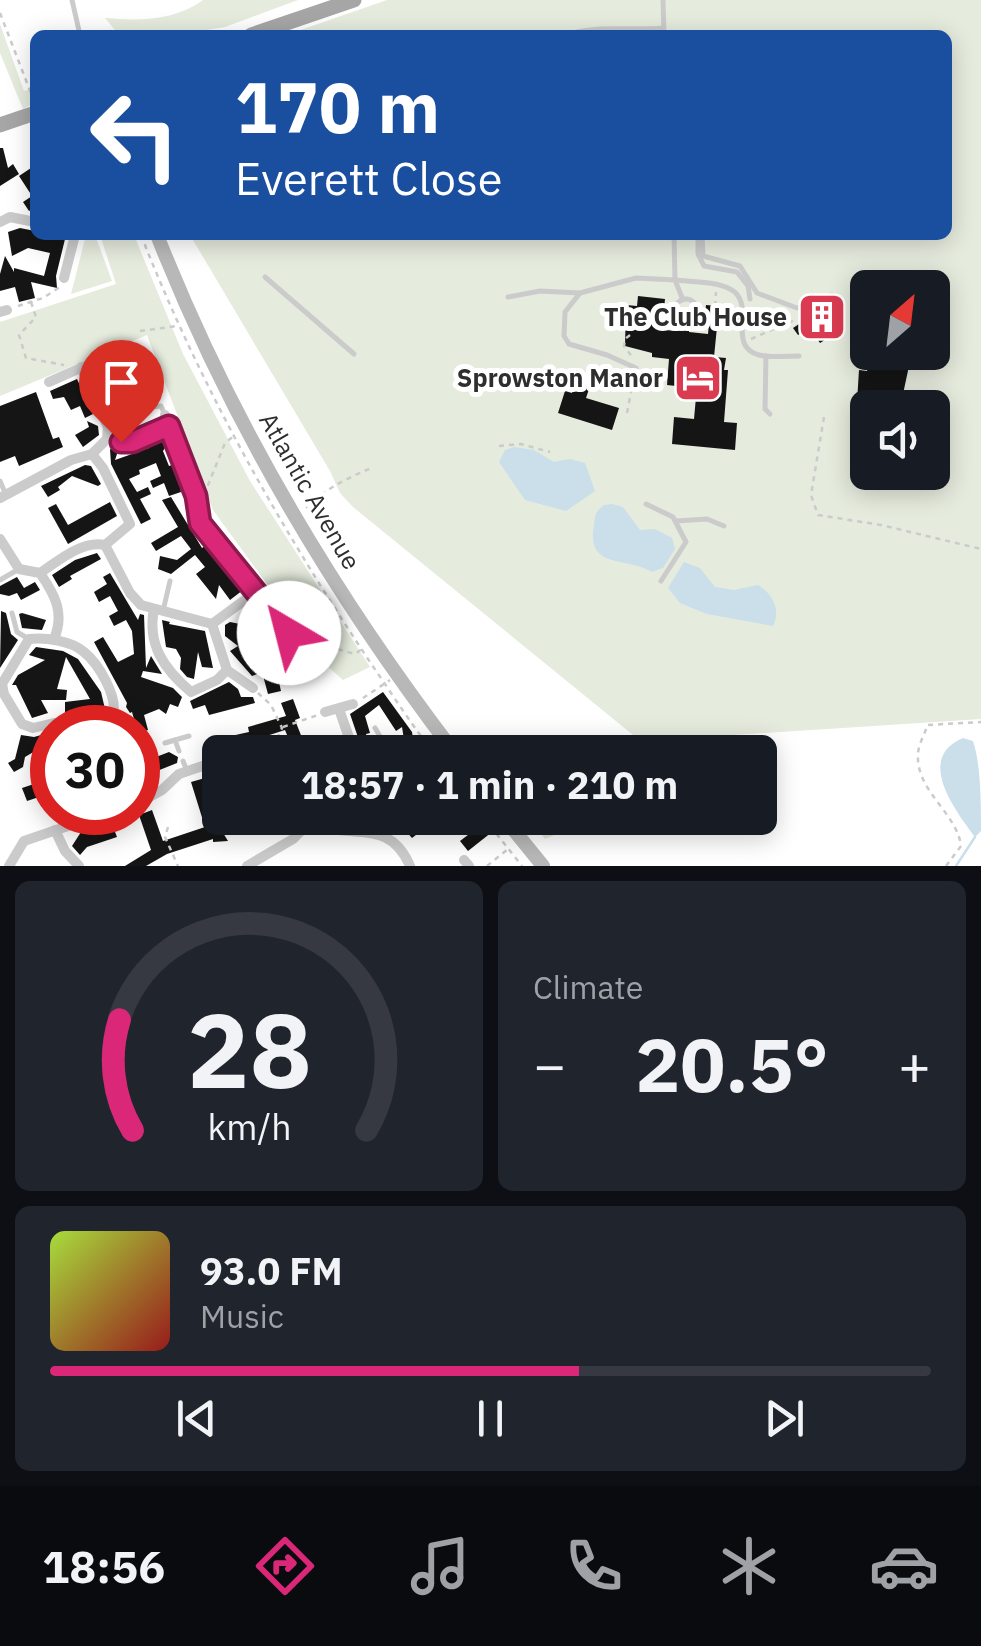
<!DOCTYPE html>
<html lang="en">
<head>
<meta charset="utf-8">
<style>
  :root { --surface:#171b24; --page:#20242c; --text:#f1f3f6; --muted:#9ea1a6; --line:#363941; --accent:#db2777 }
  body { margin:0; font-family:"IBM Plex Sans",sans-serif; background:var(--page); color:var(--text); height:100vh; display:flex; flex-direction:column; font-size:38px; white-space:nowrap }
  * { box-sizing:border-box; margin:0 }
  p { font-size:32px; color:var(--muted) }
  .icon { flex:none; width:55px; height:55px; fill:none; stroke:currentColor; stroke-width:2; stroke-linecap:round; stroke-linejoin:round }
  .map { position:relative; height:866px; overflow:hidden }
  .side { display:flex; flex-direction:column; gap:15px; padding:15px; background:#0d0f14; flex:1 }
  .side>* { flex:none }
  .guide { position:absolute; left:30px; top:30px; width:922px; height:210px; border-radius:15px; box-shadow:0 5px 25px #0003; background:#1a4fa0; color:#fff; overflow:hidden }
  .needle { width:65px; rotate:28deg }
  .buttons { position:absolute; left:850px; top:270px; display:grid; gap:20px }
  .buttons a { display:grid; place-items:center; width:100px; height:100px; border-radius:15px; background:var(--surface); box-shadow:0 5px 25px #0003; font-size:50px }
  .speed { position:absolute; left:30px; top:705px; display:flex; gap:20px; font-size:50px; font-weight:700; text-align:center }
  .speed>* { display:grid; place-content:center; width:130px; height:130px; border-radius:50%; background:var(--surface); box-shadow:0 5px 25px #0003; line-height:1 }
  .speed .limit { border:15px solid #d22; background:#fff; color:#111 }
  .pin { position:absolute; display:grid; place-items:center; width:85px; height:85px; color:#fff; margin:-102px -42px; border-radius:50% 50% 50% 0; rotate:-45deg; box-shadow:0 0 10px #0007 }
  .pin .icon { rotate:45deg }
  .me { position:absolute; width:110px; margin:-55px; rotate:323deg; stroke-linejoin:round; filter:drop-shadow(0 0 8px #0008) }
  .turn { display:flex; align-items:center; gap:35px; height:210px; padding:0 40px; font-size:45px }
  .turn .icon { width:130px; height:130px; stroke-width:2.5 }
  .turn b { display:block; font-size:70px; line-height:85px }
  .big { font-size:75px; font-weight:800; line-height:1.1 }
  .side .card { flex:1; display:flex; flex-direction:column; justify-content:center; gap:15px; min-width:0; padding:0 35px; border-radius:15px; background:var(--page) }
  .side .dial { align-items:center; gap:0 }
  .dial svg { height:260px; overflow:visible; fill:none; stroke:var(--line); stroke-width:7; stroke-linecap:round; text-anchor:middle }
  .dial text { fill:var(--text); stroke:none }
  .song { display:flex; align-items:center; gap:30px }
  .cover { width:120px; height:120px; border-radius:15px; background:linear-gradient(135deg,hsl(80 70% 55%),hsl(0 70% 35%)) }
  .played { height:10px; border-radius:5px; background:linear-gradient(90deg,var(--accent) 60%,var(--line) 60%) }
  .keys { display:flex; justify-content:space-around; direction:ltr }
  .heat { display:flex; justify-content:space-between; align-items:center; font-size:55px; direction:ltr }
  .side .tiles { flex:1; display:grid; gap:15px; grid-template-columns:1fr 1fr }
  .card:last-child { grid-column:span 2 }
  .trip { position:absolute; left:202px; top:735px; width:575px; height:100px; border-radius:15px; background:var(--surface); box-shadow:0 5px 25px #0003; font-weight:800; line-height:100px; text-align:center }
  .menu { display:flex; height:160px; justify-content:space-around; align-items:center; background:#090b0e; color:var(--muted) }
  .menu .icon { width:70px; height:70px }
  .menu .active { color:var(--accent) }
  .menu b { font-size:45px; color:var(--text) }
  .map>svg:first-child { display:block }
</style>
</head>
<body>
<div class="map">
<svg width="981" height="866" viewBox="0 0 981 866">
  <rect width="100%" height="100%" fill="#fff"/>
  <g fill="#e5ebdd" fill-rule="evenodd">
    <path d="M 203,0 L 298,0 L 225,27 L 176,35 L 119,35 L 105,18 C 140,21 174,21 203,0 Z"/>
    <path d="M 387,0 L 981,0 L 981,719 L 643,741 L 651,752 L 596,752 L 638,739 L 353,507 L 340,493 L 330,471 L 190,235 L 948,235 L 948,35 L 286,35 ZM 868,288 L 932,288 L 932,352 L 868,352 ZM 868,408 L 932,408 L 932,472 L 868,472 Z"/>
    <polygon points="0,24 24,91 35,88 35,103 23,109 0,53"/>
    <polygon points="86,235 95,235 112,281 71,294"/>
    <polygon points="100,235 134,235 183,354 250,481 370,667 343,680 326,665 213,510 147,335 0,396 0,322 116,284"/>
    <polygon points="529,818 594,818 545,839"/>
  </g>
  <g fill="#cadfea">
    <polygon points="514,447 534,450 554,462 570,459 585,463 595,491 566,511 525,500 499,462 505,450"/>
    <path d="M 612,504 L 623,507 L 640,530 L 655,529 L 672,538 L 675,549 L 663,568 L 652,572 C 625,556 586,570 594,525 C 595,515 595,512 604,505 Z"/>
    <path d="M 684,562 L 700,568 L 715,587 L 734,590 L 758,585 C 773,594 781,610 773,626 L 707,614 L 680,603 L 668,588 Z"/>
    <path d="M 963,738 L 973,741 C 981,765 981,803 981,831 L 975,837 C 955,810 915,758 963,738 Z"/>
  </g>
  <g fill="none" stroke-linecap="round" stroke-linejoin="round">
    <polyline stroke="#cadfea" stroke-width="2.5" points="956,866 975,837"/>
  </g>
  <g fill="#151515">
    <polygon points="0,148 3,148 8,168 13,164 19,174 0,186"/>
    <polygon points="31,168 35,174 35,208 29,211 23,202 32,196 19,176"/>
    <polygon points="20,228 35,231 35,235 66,235 56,276 57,288 31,282 35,298 19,302 15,287 0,291 0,274 5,256 14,272 14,268 44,276 50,253 28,248 12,256 8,232"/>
    <polygon points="638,296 665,299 662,330 681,331 681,326 689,327 689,332 708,334 710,314 705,314 706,305 736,308 736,319 718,317 714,357 726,358 724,370 728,370 724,422 737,423 735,450 672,444 674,417 694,419 696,397 675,395 676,386 667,385 669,359 652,357 652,353 625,346 626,305 637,306"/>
    <polygon points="826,306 841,330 820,343 810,328 798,335 793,328"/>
    <polygon points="136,347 146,350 139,372 144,382 135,386 131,378 124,381"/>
    <polygon points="872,352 920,352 909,366 900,408 879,408 880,405 857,402 859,370 867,371"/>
    <polygon points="121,360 125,370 110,377 122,400 109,406 93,372"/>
    <polygon points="77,379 93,414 85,418 80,406 71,410 64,397 53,399 50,391"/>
    <polygon points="577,379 591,383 586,398 619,408 612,430 558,413 565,391 572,393"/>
    <polygon points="36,392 53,439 59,437 63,447 19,466 15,456 0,462 0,406"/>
    <polygon points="87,421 98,426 99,435 83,447 75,435 89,427"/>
    <polygon points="163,438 166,446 163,451 169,466 172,465 179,477 181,492 169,496 164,483 153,488 150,481 161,476 156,463 139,470 140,474 129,479 137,492 148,487 151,494 140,499 151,519 141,524 111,464 110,449 118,451 115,460 149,448 148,444"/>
    <polygon points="85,465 91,466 101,484 98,486 72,476 58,487 60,490 48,497 41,486"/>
    <polygon points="171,497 202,548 206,545 243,590 230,600 219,585 216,599 196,574 205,567 195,555 171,574 158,569 160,556 177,560 191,549 181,536 156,551 151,543 178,527 162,500"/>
    <polygon points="110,502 117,516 68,544 48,508 56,504 68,525"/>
    <polygon points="97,553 101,559 70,576 72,579 59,587 52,575 75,560"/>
    <polygon points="110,573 138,620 140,614 144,615 146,668 151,656 162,674 143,671 141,677 173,688 182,697 178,707 170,704 166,714 159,709 144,715 148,730 138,733 132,712 130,713 126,707 127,703 94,642 103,637 118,662 134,654 132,631 126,620 114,626 109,616 118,611 110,596 99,602 94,592 107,584 103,577"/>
    <polygon points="17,577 24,588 35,582 40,590 21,600 17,593 9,596 0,594 0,586"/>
    <polygon points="254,604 280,636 276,639 288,646 300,661 306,664 313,660 323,665 316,677 304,670 298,680 276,669 281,691 268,694 262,672 252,676 230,651 238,646 225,636 225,625 230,622 255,627 243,612"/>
    <polygon points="1,611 6,613 11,634 18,640 0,668"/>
    <polygon points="22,613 46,620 42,630 22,628 19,614"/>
    <polygon points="162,620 170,622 169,624 205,631 213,668 202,667 198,652 194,679 187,677 180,669 181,658 176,649 166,647"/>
    <polygon points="36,647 63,651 78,659 101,692 105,709 95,715 65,714 65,702 90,699 66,657 57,689 67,690 66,700 41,700 48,713 32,718 16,685 12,685 18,675 45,660 29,655"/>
    <polygon points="229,682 238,689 241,697 253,697 255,703 209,715 205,705 193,709 190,701"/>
    <polygon points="383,692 412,732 414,744 405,746 402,727 396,731 379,705 365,716 370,733 366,734 369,744 362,749 350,714"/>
    <polygon points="293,699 300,718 295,720 306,748 294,752 285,730 217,752 213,740 249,732 248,727 286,716 281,703"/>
    <polygon points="52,732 52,741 25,757 23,767 14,772 8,763 15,759 21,735 34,737"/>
    <polygon points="169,752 178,757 177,763 147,775 151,786 138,793 138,764"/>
    <polygon points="205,778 217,823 228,841 213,842 213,839 167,854 146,866 125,866 151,850 139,815 152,810 163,841 205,827 191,782"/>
    <polygon points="46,780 51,793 27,801 22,788"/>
    <polygon points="418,818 438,818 412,838 404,829"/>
    <polygon points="485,822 492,832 468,851 460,841"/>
    <polygon points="112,824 117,837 87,847 80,855 72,846 81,832"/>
  </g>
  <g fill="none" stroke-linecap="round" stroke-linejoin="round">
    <g stroke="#cbcbcb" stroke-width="2.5" stroke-dasharray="5 5" stroke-linecap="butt">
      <polyline points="0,13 34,101"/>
      <path d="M 141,235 C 201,388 281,529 372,665 C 392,694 411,724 433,752"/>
      <polyline points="31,302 36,317 19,335 26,358 64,365"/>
      <polyline points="18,306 43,298 60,287"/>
      <polyline points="715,306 716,292"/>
      <polyline points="685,326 686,321"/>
      <polyline points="140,331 177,326"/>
      <polyline points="630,335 625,339 624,346 633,358"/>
      <polyline points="751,339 792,321 784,312"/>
      <polyline points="627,413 634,376"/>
      <polyline points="824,417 811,495 818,515 881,525 981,549"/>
      <polyline points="499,446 521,444 550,452"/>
      <polyline points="204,495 225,443 234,436"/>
      <path d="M 306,508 C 330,486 342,481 371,468"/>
      <polyline points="309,641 355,654 362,649"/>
      <polyline points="258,693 271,705 282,728 276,741"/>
      <polyline points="363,698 390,680"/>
      <polyline points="283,727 318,715"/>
      <polyline points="138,750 145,756 154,783"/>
      <polyline points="484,818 522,866"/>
      <polyline points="168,827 165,837 178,866"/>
      <polyline points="487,866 508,849"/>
      <path d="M 946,866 L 961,846 C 957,813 916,791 918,755 C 918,744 925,735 927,725 L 981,722"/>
    </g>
    <g stroke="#cbcbcb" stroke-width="5">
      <polyline points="72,0 80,35"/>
      <polyline points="663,0 664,35"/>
      <path d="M 572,33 C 604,25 630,31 663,28"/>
      <path d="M 674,235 L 675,280 C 692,282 715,281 730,289 C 758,303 725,346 759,355 C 771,358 786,356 799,356"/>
      <polyline points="698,235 698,254 704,266 737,272 748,286 750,299"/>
      <polyline points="702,235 703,256 740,266 757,293 797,308 832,295"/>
      <polyline points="265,277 354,354"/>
      <polyline points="580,293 565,312 564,336 569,344 607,355 636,368"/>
      <polyline points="508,297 540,291 580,293 636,278 675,280 683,300"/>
      <circle cx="686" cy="310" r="11"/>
      <polyline points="766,356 765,409 770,414"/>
      <polyline points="144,408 161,406 165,415"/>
      <polyline points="0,481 6,495"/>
      <polyline points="646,504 673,517 686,542 661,581"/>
      <polyline points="676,521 707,519 724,526"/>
      <polyline points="0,580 19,569"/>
      <polyline points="163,611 170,581"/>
      <polyline points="12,613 17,632 29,639"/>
      <polyline points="375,728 381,738 388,740"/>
      <polyline points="165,743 175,740"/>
      <polyline points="179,751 175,740 189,736"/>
      <polyline points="372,752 381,738"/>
      <polyline points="183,761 187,771"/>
    </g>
    <g stroke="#cbcbcb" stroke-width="10">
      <polyline points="0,222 10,217 35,222"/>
      <polyline points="64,278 75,235"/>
      <polyline points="0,312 7,310"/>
      <polyline points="81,367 108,427 107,439"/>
      <polyline points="49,382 119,351"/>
      <polyline points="169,426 195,496 200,523 306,655"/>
      <polyline points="92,454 103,468 130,524 105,545"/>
      <polyline points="0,498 71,460 92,454 107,439 132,441 169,426 165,415"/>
      <path d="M 0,539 L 19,569 L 40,573 C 55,595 65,613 54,639"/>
      <path d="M 105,545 L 130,593 L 141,605 L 212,624 L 227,670 L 217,680 L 191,692 C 164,669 147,645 154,609"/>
      <path d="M 40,573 C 58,561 82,540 105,545"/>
      <polyline points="212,624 257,591"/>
      <path d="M 29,639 C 45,637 72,641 84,652 C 99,664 118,697 113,715 L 97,724 L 54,723 L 33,728 L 22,724 L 4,694 L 2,684 Z"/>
      <polyline points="227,670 253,688"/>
      <polyline points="339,709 354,752"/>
      <polyline points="325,712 353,704"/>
      <polyline points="242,752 264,748 276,752"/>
      <polyline points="138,803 162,790 179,774 220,760"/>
      <path d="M 310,818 C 344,846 387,812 410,866"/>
      <polyline points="55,830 65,851 79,866"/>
      <polyline points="464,860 469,866"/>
      <polyline points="9,866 24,841 109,812"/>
      <polyline points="247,866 293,839 312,820"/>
    </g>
    <g stroke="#b8b8b8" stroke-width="14">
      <path d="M 157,235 C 230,420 334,595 454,752"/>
      <polyline points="504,818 543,866"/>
    </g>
    <g stroke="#a6a6a6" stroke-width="15">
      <polyline points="251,35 354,0"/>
      <polyline points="0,125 35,113"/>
    </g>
  </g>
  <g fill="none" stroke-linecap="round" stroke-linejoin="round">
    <g stroke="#8e194d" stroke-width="25">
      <polyline id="route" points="121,442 132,442 169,426 196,496 200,523 289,633"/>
    </g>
    <use href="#route" stroke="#db2777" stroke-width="18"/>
  </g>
  <defs>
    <g id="building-square" transform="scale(2.5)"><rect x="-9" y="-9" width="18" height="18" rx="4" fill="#db3b50" stroke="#fff"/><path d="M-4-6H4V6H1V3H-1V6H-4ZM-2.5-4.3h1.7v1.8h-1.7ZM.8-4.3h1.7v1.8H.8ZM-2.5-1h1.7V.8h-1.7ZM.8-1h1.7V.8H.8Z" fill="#fff"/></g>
    <g id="hotel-square" transform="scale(2.5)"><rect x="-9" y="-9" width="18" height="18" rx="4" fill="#db3b50" stroke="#fff"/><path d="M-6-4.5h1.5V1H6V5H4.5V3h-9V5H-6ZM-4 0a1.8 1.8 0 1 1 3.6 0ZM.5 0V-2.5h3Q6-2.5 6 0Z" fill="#fff"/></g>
  </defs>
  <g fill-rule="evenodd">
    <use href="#building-square" x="822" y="317"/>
    <use href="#hotel-square" x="698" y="378"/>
  </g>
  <g text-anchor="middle" stroke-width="10" stroke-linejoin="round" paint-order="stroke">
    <g font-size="25" font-weight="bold" fill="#2e2e2e" stroke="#fff" text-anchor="end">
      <text x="787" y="326">The Club House</text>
      <text x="663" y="387">Sprowston Manor</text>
    </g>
    <g font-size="25" fill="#2e2e2e" stroke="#fff">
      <text transform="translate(310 491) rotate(60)" y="9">Atlantic Avenue</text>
    </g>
  </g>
</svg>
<div class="buttons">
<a><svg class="needle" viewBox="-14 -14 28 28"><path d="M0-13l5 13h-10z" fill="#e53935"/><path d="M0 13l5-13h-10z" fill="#9ea1a6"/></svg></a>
<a><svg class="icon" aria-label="sound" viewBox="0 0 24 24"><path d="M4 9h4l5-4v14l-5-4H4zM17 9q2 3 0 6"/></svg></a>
</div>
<div class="speed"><div class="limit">30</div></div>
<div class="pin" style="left:121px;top:442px;background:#d93025"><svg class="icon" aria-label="arrive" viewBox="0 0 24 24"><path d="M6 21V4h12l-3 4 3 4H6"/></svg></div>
<svg class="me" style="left:289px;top:633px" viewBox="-20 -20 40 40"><circle r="19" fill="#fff"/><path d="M0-13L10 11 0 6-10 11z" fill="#db2777"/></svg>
<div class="trip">18:57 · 1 min · 210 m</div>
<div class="guide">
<div class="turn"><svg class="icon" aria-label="left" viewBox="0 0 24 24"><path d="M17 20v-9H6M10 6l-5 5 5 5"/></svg><div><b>170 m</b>Everett Close</div></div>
</div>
</div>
<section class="side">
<div class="tiles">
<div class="card dial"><svg viewBox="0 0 100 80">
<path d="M14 69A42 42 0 1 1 86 69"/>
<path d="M14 69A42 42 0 0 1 10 35" stroke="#db2777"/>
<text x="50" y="56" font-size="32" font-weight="700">28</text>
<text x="50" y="72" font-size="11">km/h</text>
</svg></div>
<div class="card"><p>Climate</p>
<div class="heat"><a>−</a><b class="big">20.5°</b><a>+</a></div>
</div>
<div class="card">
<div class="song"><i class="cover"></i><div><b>93.0 FM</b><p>Music</p></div></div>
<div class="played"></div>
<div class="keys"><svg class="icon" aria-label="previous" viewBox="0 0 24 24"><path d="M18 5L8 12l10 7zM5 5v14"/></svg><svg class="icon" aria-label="pause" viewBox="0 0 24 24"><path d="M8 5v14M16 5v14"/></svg><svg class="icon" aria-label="next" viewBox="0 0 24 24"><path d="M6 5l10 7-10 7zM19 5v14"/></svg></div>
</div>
</div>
</section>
<nav class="menu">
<b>18:56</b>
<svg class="icon active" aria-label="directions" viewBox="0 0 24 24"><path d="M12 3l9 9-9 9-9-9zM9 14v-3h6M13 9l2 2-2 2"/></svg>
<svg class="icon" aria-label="music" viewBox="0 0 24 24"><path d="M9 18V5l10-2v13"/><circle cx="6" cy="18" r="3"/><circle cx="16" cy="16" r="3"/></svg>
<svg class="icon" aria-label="phone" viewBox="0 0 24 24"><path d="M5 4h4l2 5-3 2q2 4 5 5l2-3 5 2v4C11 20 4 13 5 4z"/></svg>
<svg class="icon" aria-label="climate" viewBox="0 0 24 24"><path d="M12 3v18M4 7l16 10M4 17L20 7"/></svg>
<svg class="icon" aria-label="car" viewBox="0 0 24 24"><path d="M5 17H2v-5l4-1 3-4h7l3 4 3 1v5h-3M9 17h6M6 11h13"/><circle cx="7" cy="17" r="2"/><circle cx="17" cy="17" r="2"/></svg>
</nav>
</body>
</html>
